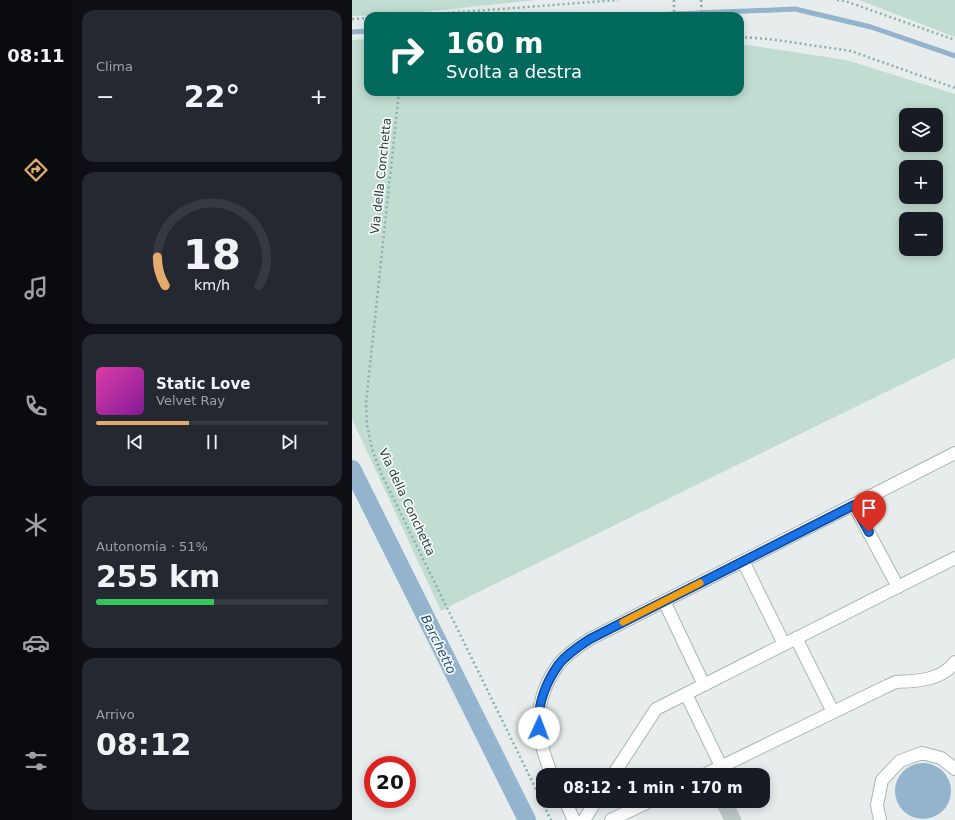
<!DOCTYPE html>
<html lang="it">
<head>
<meta charset="utf-8">
<style>
  :root { --surface:#171b24; --page:#242831; --text:#f1f3f6; --muted:#9ea1a6; --line:#363941; --accent:#e5ab6c }
  body { margin:0; font-family:"DejaVu Sans",sans-serif; background:var(--page); color:var(--text); height:100vh; display:flex; flex-direction:column; font-size:15px; white-space:nowrap }
  * { box-sizing:border-box; margin:0 }
  p { font-size:13px; color:var(--muted) }
  .icon { flex:none; width:22px; height:22px; fill:none; stroke:currentColor; stroke-width:2; stroke-linecap:round; stroke-linejoin:round }
  .map { position:relative; flex:1; overflow:hidden }
  .sheet { display:flex; flex-direction:column; gap:10px; padding:10px; background:#0d0f14; width:280px }
  .sheet>* { flex:none }
  .top-card { position:absolute; left:12px; top:12px; width:380px; height:84px; border-radius:12px; box-shadow:0 2px 10px #0003; background:#00695c; color:#fff; overflow:hidden }
  .tools { position:absolute; left:547px; top:108px; display:grid; gap:8px }
  .tools a { display:grid; place-items:center; width:44px; height:44px; border-radius:8px; background:var(--surface); box-shadow:0 2px 10px #0003; font-size:20px }
  .speed { position:absolute; left:12px; top:756px; display:flex; gap:8px; font-size:20px; font-weight:700; text-align:center }
  .speed>* { display:grid; place-content:center; width:52px; height:52px; border-radius:50%; background:var(--surface); box-shadow:0 2px 10px #0003; line-height:1 }
  .speed .limit { border:6px solid #d22; background:#fff; color:#111 }
  .pin { position:absolute; display:grid; place-items:center; width:34px; height:34px; color:#fff; margin:-41px -17px; border-radius:50% 50% 50% 0; rotate:-45deg; box-shadow:0 0 4px #0007 }
  .pin .icon { rotate:45deg }
  .me { position:absolute; width:44px; margin:-22px; rotate:2deg; stroke-linejoin:round; filter:drop-shadow(0 0 3px #0008) }
  .turn { display:flex; align-items:center; gap:14px; height:84px; padding:0 16px; font-size:18px }
  .turn .icon { width:52px; height:52px; stroke-width:2.5 }
  .turn b { display:block; font-size:28px; line-height:34px }
  .big { font-size:30px; font-weight:700; line-height:1.1 }
  .sheet .tile { flex:1; display:flex; flex-direction:column; justify-content:center; gap:6px; min-width:0; padding:0 14px; border-radius:12px; background:var(--page) }
  .sheet .dial { align-items:center; gap:0 }
  .dial svg { height:104px; overflow:visible; fill:none; stroke:var(--line); stroke-width:7; stroke-linecap:round; text-anchor:middle }
  .dial text { fill:var(--text); stroke:none }
  .song { display:flex; align-items:center; gap:12px }
  .cover { width:48px; height:48px; border-radius:6px; background:linear-gradient(135deg,hsl(320 70% 55%),hsl(290 70% 35%)) }
  .played { height:4px; border-radius:2px; background:linear-gradient(90deg,var(--accent) 40%,var(--line) 40%) }
  .keys { display:flex; justify-content:space-around; direction:ltr }
  .heat { display:flex; justify-content:space-between; align-items:center; font-size:22px; direction:ltr }
  .charge { height:6px; border-radius:3px; background:linear-gradient(90deg,#34c759 51%,var(--line) 0) }
  .trip { position:absolute; left:184px; top:768px; width:234px; height:40px; border-radius:12px; background:var(--surface); box-shadow:0 2px 10px #0003; font-weight:700; line-height:40px; text-align:center }
  main { display:flex; flex:1; min-height:0 }
  .menu { display:flex; flex-direction:column; width:72px; justify-content:space-around; align-items:center; background:#090b0e; color:var(--muted) }
  .menu .icon { width:28px; height:28px }
  .menu .on { color:var(--accent) }
  .menu b { font-size:18px; color:var(--text) }
  .map>svg:first-child { display:block }
</style>
</head>
<body>
<main>
<nav class="menu">
<b>08:11</b>
<svg class="icon on" aria-label="directions" viewBox="0 0 24 24"><path d="M12 3l9 9-9 9-9-9zM9 14v-3h6M13 9l2 2-2 2"/></svg>
<svg class="icon" aria-label="music" viewBox="0 0 24 24"><path d="M9 18V5l10-2v13"/><circle cx="6" cy="18" r="3"/><circle cx="16" cy="16" r="3"/></svg>
<svg class="icon" aria-label="phone" viewBox="0 0 24 24"><path d="M5 4h4l2 5-3 2q2 4 5 5l2-3 5 2v4C11 20 4 13 5 4z"/></svg>
<svg class="icon" aria-label="climate" viewBox="0 0 24 24"><path d="M12 3v18M4 7l16 10M4 17L20 7"/></svg>
<svg class="icon" aria-label="car" viewBox="0 0 24 24"><path d="M5 17H2v-5l4-1 3-4h7l3 4 3 1v5h-3M9 17h6M6 11h13"/><circle cx="7" cy="17" r="2"/><circle cx="17" cy="17" r="2"/></svg>
<svg class="icon" aria-label="filters" viewBox="0 0 24 24"><path d="M4 7h16M4 17h16"/><circle cx="9" cy="7" r="2"/><circle cx="15" cy="17" r="2"/></svg>
</nav>
<section class="sheet">
<div class="tile"><p>Clima</p>
<div class="heat"><a>−</a><b class="big">22°</b><a>+</a></div>
</div>
<div class="tile dial"><svg viewBox="0 0 100 80">
<path d="M14 69A42 42 0 1 1 86 69"/>
<path d="M14 69A42 42 0 0 1 8 47" stroke="#e5ab6c"/>
<text x="50" y="56" font-size="32" font-weight="700">18</text>
<text x="50" y="72" font-size="11">km/h</text>
</svg></div>
<div class="tile">
<div class="song"><i class="cover"></i><div><b>Static Love</b><p>Velvet Ray</p></div></div>
<div class="played"></div>
<div class="keys"><svg class="icon" aria-label="previous" viewBox="0 0 24 24"><path d="M18 5L8 12l10 7zM5 5v14"/></svg><svg class="icon" aria-label="pause" viewBox="0 0 24 24"><path d="M8 5v14M16 5v14"/></svg><svg class="icon" aria-label="next" viewBox="0 0 24 24"><path d="M6 5l10 7-10 7zM19 5v14"/></svg></div>
</div>
<div class="tile"><p>Autonomia · 51%</p><b class="big">255 km</b><div class="charge"></div></div>
<div class="tile"><p>Arrivo</p><b class="big">08:12</b></div>
</section>
<div class="map">
<svg width="603" height="820" viewBox="0 0 603 820">
  <rect width="100%" height="100%" fill="#e6edec"/>
  <g fill="#c1dcd0" fill-rule="evenodd">
    <polygon points="0,0 185,0 42,15 0,16"/>
    <polygon points="507,0 603,0 603,37"/>
    <path d="M 16,39 L 16,92 L 388,92 L 388,45 L 395,45 L 494,60 L 603,94 L 603,358 L 98,606 L 89,611 L 0,419 L 0,40 ZM 554,115 L 584,115 L 584,145 L 554,145 ZM 554,167 L 584,167 L 584,197 L 554,197 ZM 554,219 L 584,219 L 584,249 L 554,249 Z"/>
  </g>
  <circle fill="#93b4cc" cx="571" cy="791" r="28"/>
  <g fill="none" stroke-linecap="round" stroke-linejoin="round">
    <g stroke="#93b4cc" stroke-width="5">
      <polyline points="276,16 443,9 519,27 603,56"/>
      <polyline points="0,32 16,31"/>
    </g>
    <polyline stroke="#93b4cc" stroke-width="18" points="0,469 175,820"/>
  </g>
  <polygon fill="#bbc8c6" points="377,801 381,801 390,820 372,820 365,807"/>
  <g fill="none" stroke-linecap="round" stroke-linejoin="round">
    <g stroke="#a9b5b4" stroke-width="14">
      <g id="minor">
        <polyline points="502,505 546,587"/>
        <polyline points="391,561 432,644"/>
        <polyline points="312,601 352,685"/>
        <polyline points="444,638 481,712"/>
        <polyline points="334,694 369,766"/>
        <path d="M 200,775 C 183,736 180,700 207,664 C 215,654 227,646 238,639 L 603,453"/>
        <polyline points="261,775 304,709 603,558"/>
        <path d="M 352,775 L 535,686 C 538,685 541,683 544,682 C 549,681 555,682 560,681 C 576,680 593,676 603,662"/>
        <polyline points="213,801 222,820"/>
        <polyline points="232,820 244,801"/>
        <polyline points="259,820 298,801"/>
        <polyline points="528,820 525,805 530,780 548,761 570,753 589,758 603,769"/>
      </g>
    </g>
    <g stroke="#89aeac" stroke-width="2.5" stroke-dasharray="2 3" stroke-linecap="butt">
      <polyline points="322,0 322,16"/>
      <polyline points="349,0 350,16"/>
      <polyline points="485,0 493,1 603,40"/>
      <polyline points="56,16 266,0"/>
      <polyline points="0,19 16,18"/>
      <polyline points="388,37 417,39 499,51 558,72 603,88"/>
      <polyline points="47,92 14,403 15,425 20,449 29,473 199,820"/>
    </g>
    <use href="#minor" stroke="#fff" stroke-width="12"/>
  </g>
  <g fill="none" stroke-linecap="round" stroke-linejoin="round">
    <g stroke="#114b97" stroke-width="10">
      <path id="route" d="M 187,728 C 185,705 194,682 207,664 C 215,654 227,646 238,639 L 502,505 L 517,532"/>
    </g>
    <use href="#route" stroke="#1a73e8" stroke-width="7"/>
    <polyline stroke="#f59e0b" stroke-width="7" points="271,622 348,583"/>
  </g>
  <g text-anchor="middle" stroke-width="3.5" stroke-linejoin="round" paint-order="stroke">
    <g font-size="12" fill="#263e3e" stroke="#f6faf9">
      <text transform="translate(29 176) rotate(-84)" y="4">Via della Conchetta</text>
      <text transform="translate(55 502) rotate(65)" y="4">Via della Conchetta</text>
    </g>
    <g font-size="13" font-style="italic" fill="#255175" stroke="#f6faf9">
      <text transform="translate(87 644) rotate(64)" y="5">Barchetto</text>
    </g>
  </g>
</svg>
<div class="tools">
<a><svg class="icon" aria-label="layers" viewBox="0 0 24 24"><path d="M12 4l9 5-9 5-9-5zM3 14l9 5 9-5"/></svg></a>
<a>+</a>
<a>−</a>
</div>
<div class="speed"><div class="limit">20</div></div>
<div class="pin" style="left:517px;top:532px;background:#d93025"><svg class="icon" aria-label="arrive" viewBox="0 0 24 24"><path d="M6 21V4h12l-3 4 3 4H6"/></svg></div>
<svg class="me" style="left:187px;top:728px" viewBox="-20 -20 40 40"><circle r="19" fill="#fff"/><path d="M0-13L10 11 0 6-10 11z" fill="#1a73e8"/></svg>
<div class="trip">08:12 · 1 min · 170 m</div>
<div class="top-card">
<div class="turn"><svg class="icon" aria-label="right" viewBox="0 0 24 24"><path d="M7 20v-9h11M14 6l5 5-5 5"/></svg><div><b>160 m</b>Svolta a destra</div></div>
</div>
</div>
</main>
</body>
</html>
